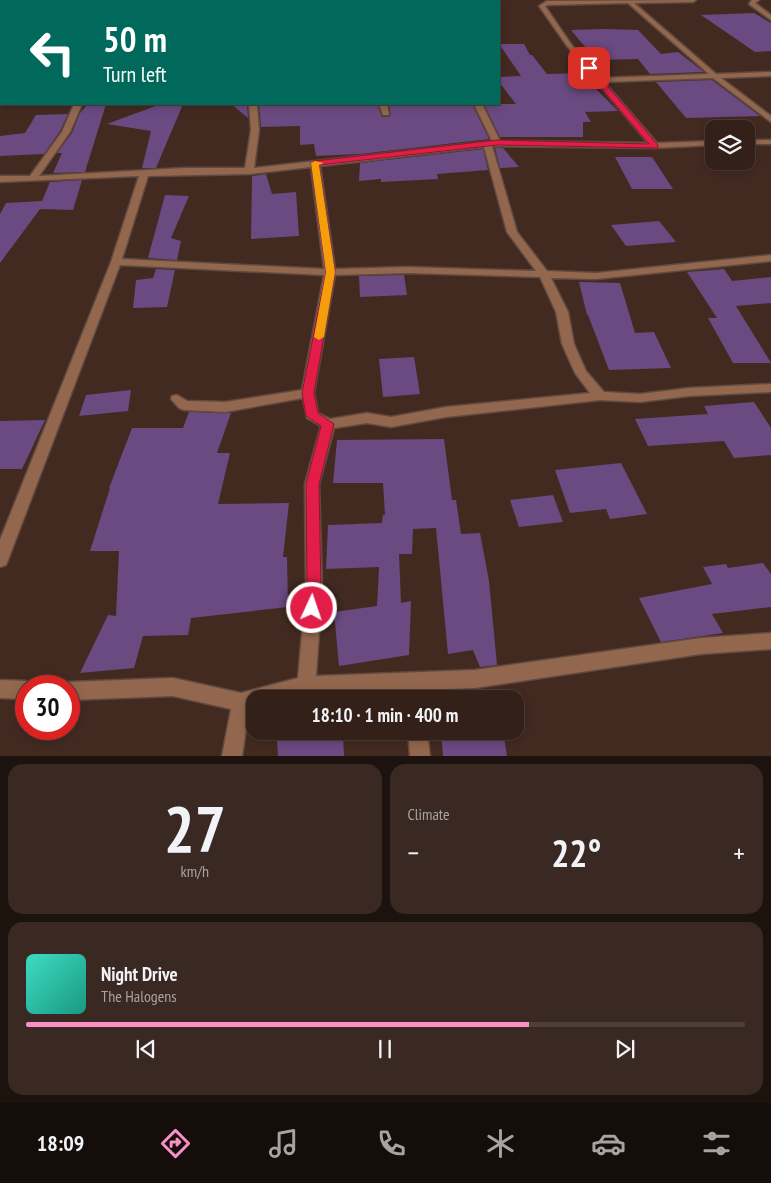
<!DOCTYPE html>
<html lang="en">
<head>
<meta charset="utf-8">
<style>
  :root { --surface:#322019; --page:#3a2822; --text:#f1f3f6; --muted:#a8a3a2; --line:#4d3e38; --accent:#fa8fc8 }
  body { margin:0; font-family:"PT Sans Narrow",sans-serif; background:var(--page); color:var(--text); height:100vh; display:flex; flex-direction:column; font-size:19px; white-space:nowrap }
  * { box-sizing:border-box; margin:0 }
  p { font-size:16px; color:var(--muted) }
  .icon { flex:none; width:28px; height:28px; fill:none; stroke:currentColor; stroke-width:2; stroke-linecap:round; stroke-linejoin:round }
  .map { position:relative; height:756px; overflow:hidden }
  .panel { display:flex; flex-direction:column; gap:8px; padding:8px; background:#1c120e; flex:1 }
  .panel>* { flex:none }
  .banner { position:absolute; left:0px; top:0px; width:500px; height:105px; box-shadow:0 2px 8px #0003,0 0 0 1px var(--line); background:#00695c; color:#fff; overflow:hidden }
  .fabs { position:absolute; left:705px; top:120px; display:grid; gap:10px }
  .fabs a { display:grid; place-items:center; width:50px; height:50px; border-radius:10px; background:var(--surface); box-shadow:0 2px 8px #0003,0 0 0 1px var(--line); font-size:25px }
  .speed { position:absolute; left:15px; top:675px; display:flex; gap:10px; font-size:25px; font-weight:700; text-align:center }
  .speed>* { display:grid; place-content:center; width:65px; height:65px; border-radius:50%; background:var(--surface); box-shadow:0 2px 8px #0003,0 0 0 1px var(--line); line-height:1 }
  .speed .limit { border:8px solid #d22; background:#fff; color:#111 }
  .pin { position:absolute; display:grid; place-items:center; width:42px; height:42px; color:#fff; margin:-21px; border-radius:10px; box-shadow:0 2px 8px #0006 }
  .me { position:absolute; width:55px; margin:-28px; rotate:3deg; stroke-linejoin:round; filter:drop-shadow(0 0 4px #0008) }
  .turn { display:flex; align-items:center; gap:18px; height:105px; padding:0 20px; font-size:22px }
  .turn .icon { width:65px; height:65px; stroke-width:2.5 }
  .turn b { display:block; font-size:35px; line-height:42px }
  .big { font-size:38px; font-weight:700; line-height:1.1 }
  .panel .card { flex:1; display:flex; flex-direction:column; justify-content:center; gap:8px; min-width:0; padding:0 18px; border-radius:15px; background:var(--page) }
  .panel .dial { align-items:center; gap:0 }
  .dial b { font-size:65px; line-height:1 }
  .song { display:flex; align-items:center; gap:15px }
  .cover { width:60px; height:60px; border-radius:8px; background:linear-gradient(135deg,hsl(170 70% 55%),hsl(170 70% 35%)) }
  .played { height:5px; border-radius:2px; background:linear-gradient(90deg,var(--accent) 70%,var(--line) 70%) }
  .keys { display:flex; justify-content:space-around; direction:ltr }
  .heat { display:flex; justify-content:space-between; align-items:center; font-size:28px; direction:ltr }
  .panel .tiles { flex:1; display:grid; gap:8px; grid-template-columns:1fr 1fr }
  .card:last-child { grid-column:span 2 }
  .trip { position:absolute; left:246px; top:690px; width:278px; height:50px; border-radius:15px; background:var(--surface); box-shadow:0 2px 8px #0003,0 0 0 1px var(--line); font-weight:700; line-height:50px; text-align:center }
  .tab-bar { display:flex; height:80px; justify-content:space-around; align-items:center; background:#140d0a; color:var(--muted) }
  .tab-bar .icon { width:35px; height:35px }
  .tab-bar .active { color:var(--accent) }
  .tab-bar b { font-size:22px; color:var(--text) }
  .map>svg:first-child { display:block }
</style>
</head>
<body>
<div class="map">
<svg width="771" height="756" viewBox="0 0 771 756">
  <rect width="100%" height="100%" fill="#422a21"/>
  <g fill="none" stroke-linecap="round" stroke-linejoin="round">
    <g fill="#041f28" fill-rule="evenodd">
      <polygon points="36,0 99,0 97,1 36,1"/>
      <rect x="0" y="5" width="1" height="2"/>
    </g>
  </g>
  <g fill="#6a4a80">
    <polygon points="754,13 771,23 771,51 755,52 701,15"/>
    <polygon points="604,29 638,30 661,54 678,52 704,72 650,74 638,59 596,60 571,30"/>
    <polygon points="499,44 524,44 530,55 532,55 547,74 580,73 618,111 585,112 591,122 583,122 583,137 500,137 484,104 516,104 499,82 499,77 521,76"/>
    <polygon points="712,80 760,116 686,118 656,82"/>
    <polygon points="88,104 106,104 85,172 53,173 62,153 57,153 72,133 80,113"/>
    <polygon points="161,104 183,104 156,168 142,168 151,131 107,124"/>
    <polygon points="231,104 247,104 248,118"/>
    <polygon points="259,104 377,104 382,117 389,117 391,115 389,104 472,104 489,139 360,154 316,156 314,144 300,145 300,126 261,127"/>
    <polygon points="68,114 60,131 44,154 0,156 0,136 25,133 36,115"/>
    <polygon points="495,148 503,148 519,167 500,168"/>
    <polygon points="483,149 488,170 437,174 438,179 381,182 381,179 359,181 360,163"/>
    <polygon points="615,157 652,157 673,189 632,189"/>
    <polygon points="266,174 272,194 296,192 299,236 251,239 252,176"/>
    <polygon points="82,180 73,210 40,209 0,263 0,214 6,203 42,201 50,182"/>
    <polygon points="165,195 189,196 171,238 181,241 177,260 148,258"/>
    <polygon points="659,221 676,242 626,246 611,225"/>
    <polygon points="156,269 175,270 167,307 133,308 136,280 153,278"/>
    <polygon points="724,269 732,281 771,277 771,303 736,306 771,363 733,363 708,318 717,318 687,272"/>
    <polygon points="404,275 407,295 360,297 359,276"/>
    <polygon points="579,282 620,283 635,333 654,332 671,368 609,370 588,315 587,315"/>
    <polygon points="414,357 420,394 383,397 379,359"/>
    <polygon points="131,390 128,411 79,416 86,395"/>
    <polygon points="754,402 771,428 771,455 734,458 724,441 648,446 635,419 708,414 704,406"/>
    <polygon points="189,412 231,413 217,453 230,453 218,504 289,503 283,557 287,557 288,607 191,618 188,635 143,636 134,668 80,673 108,615 116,616 119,551 90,551 110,488 109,488 132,428 183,428"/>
    <polygon points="45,420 22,469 0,469 0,421"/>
    <polygon points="444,439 452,500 456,500 461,534 480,533 489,581 497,665 480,667 473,650 448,654 436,528 413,529 412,554 399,554 401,603 411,601 409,655 339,666 334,612 377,606 379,567 326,569 328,525 382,523 383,515 385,515 383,483 333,483 337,440"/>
    <polygon points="621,463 647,514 610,519 606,509 570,513 555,470"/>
    <polygon points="553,495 563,522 519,527 510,500"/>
    <polygon points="763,563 771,574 771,607 712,614 723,633 661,642 639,598 712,584 703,567 726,564 728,568"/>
    <polygon points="441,731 503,731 507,756 443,756"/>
    <polygon points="343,734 344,756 278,756 277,740"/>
  </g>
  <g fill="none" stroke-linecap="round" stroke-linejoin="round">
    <g stroke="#5f4940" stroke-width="3">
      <g id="minor">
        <path d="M 696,0 L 693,2 L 634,3 L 716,74 L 771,72 L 771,76 L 721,78 L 771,116 L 771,122 L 713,78 L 604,82 L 657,143 L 714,141 L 714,145 L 655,148 L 492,146 L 517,232 L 547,271 L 596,273 L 771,255 L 771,261 L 596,279 L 551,278 L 568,312 L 574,344 L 586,371 L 604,392 L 640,394 L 689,388 L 771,384 L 771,392 L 689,396 L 640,402 L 600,400 L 446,417 L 391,427 L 367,423 L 334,428 L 319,484 L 322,589 L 316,676 L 475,670 L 701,638 L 771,633 L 771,649 L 701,654 L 475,688 L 421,690 L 422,699 L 404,699 L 403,690 L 306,694 L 287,699 L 255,699 L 255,707 L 249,709 L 242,756 L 222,756 L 231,709 L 173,696 L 69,700 L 69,686 L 62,686 L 69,682 L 173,678 L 241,693 L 298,678 L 306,589 L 305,484 L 321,426 L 307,418 L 303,398 L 225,412 L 184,410 L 179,408 L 171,399 L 172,396 L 177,395 L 187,401 L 225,402 L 302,390 L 324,275 L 120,265 L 8,560 L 6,565 L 0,567 L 0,540 L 111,262 L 139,176 L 0,182 L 0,176 L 30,176 L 62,132 L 74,104 L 82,104 L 70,132 L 39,176 L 185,168 L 245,168 L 251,130 L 249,104 L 257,104 L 259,130 L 254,168 L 492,141 L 474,104 L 482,104 L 500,141 L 648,143 L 567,46 L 539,6 L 547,1 ZM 628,3 L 709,74 L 601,78 L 571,44 L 545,6 L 548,5 ZM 484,147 L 507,232 L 536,271 L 408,267 L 335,269 L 320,166 ZM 311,167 L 324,269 L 122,259 L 148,176 L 249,174 ZM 408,273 L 540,277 L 556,312 L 562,344 L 575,373 L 590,393 L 446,407 L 391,417 L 367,413 L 330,419 L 318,413 L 314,393 L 335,275 Z"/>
        <polygon points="752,0 759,0 755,3 771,15 771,20 749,4"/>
        <rect x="0" y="26" width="1" height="4"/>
        <polygon points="379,104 387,104 389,115 383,115"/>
        <rect x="746" y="140" width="25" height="4"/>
        <polygon points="0,680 26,681 34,686 26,686 26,699 0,698"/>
        <polygon points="408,731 427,731 430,756 410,756"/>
      </g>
    </g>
    <use href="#minor" fill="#92674d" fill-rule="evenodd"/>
  </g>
  <polygon fill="#e11d48" stroke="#92132f" points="586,67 591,67 658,145 658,148 497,145 319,165 335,272 314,393 318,413 334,424 319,484 321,589 318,613 312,615 307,613 305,608 307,589 306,484 321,426 306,416 302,393 326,272 311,163 315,161 497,140 649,144 586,70"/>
  <polygon fill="#f59e0b" points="315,161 324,163 319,165 335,272 324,337 319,340 314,337 326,272 311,163"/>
</svg>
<div class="fabs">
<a><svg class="icon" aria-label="layers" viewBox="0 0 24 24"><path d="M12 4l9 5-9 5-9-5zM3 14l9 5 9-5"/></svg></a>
</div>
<div class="speed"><div class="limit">30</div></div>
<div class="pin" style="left:589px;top:68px;background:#d93025"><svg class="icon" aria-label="arrive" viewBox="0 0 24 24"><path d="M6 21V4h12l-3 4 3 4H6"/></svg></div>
<svg class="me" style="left:312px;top:608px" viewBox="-20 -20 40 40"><circle r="17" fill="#e11d48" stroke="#fff" stroke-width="3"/><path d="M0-11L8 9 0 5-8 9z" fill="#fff"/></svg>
<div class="trip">18:10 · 1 min · 400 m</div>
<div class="banner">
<div class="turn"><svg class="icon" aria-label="left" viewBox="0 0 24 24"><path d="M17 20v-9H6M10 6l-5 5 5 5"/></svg><div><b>50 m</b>Turn left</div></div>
</div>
</div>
<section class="panel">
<div class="tiles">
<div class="card dial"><b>27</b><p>km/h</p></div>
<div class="card"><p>Climate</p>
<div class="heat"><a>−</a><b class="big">22°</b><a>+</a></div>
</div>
<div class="card">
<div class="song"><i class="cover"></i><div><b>Night Drive</b><p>The Halogens</p></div></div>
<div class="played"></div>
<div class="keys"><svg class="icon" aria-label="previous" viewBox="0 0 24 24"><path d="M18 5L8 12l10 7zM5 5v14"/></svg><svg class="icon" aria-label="pause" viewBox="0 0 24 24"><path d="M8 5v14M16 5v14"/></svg><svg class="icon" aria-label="next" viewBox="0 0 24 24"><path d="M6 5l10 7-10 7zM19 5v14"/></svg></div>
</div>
</div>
</section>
<nav class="tab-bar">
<b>18:09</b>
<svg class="icon active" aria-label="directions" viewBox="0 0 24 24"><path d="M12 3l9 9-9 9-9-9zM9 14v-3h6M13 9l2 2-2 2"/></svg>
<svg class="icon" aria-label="music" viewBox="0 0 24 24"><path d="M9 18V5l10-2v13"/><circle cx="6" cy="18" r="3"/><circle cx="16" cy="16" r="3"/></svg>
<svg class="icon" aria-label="phone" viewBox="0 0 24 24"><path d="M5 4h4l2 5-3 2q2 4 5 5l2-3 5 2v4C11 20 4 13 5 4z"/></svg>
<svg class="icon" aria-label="climate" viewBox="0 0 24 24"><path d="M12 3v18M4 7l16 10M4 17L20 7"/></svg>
<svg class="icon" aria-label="car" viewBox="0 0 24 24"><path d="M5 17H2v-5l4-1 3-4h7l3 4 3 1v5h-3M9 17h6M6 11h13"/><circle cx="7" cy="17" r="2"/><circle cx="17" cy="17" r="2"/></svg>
<svg class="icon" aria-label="filters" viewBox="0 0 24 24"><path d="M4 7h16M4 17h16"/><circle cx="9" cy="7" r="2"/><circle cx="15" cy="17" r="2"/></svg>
</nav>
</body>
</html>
